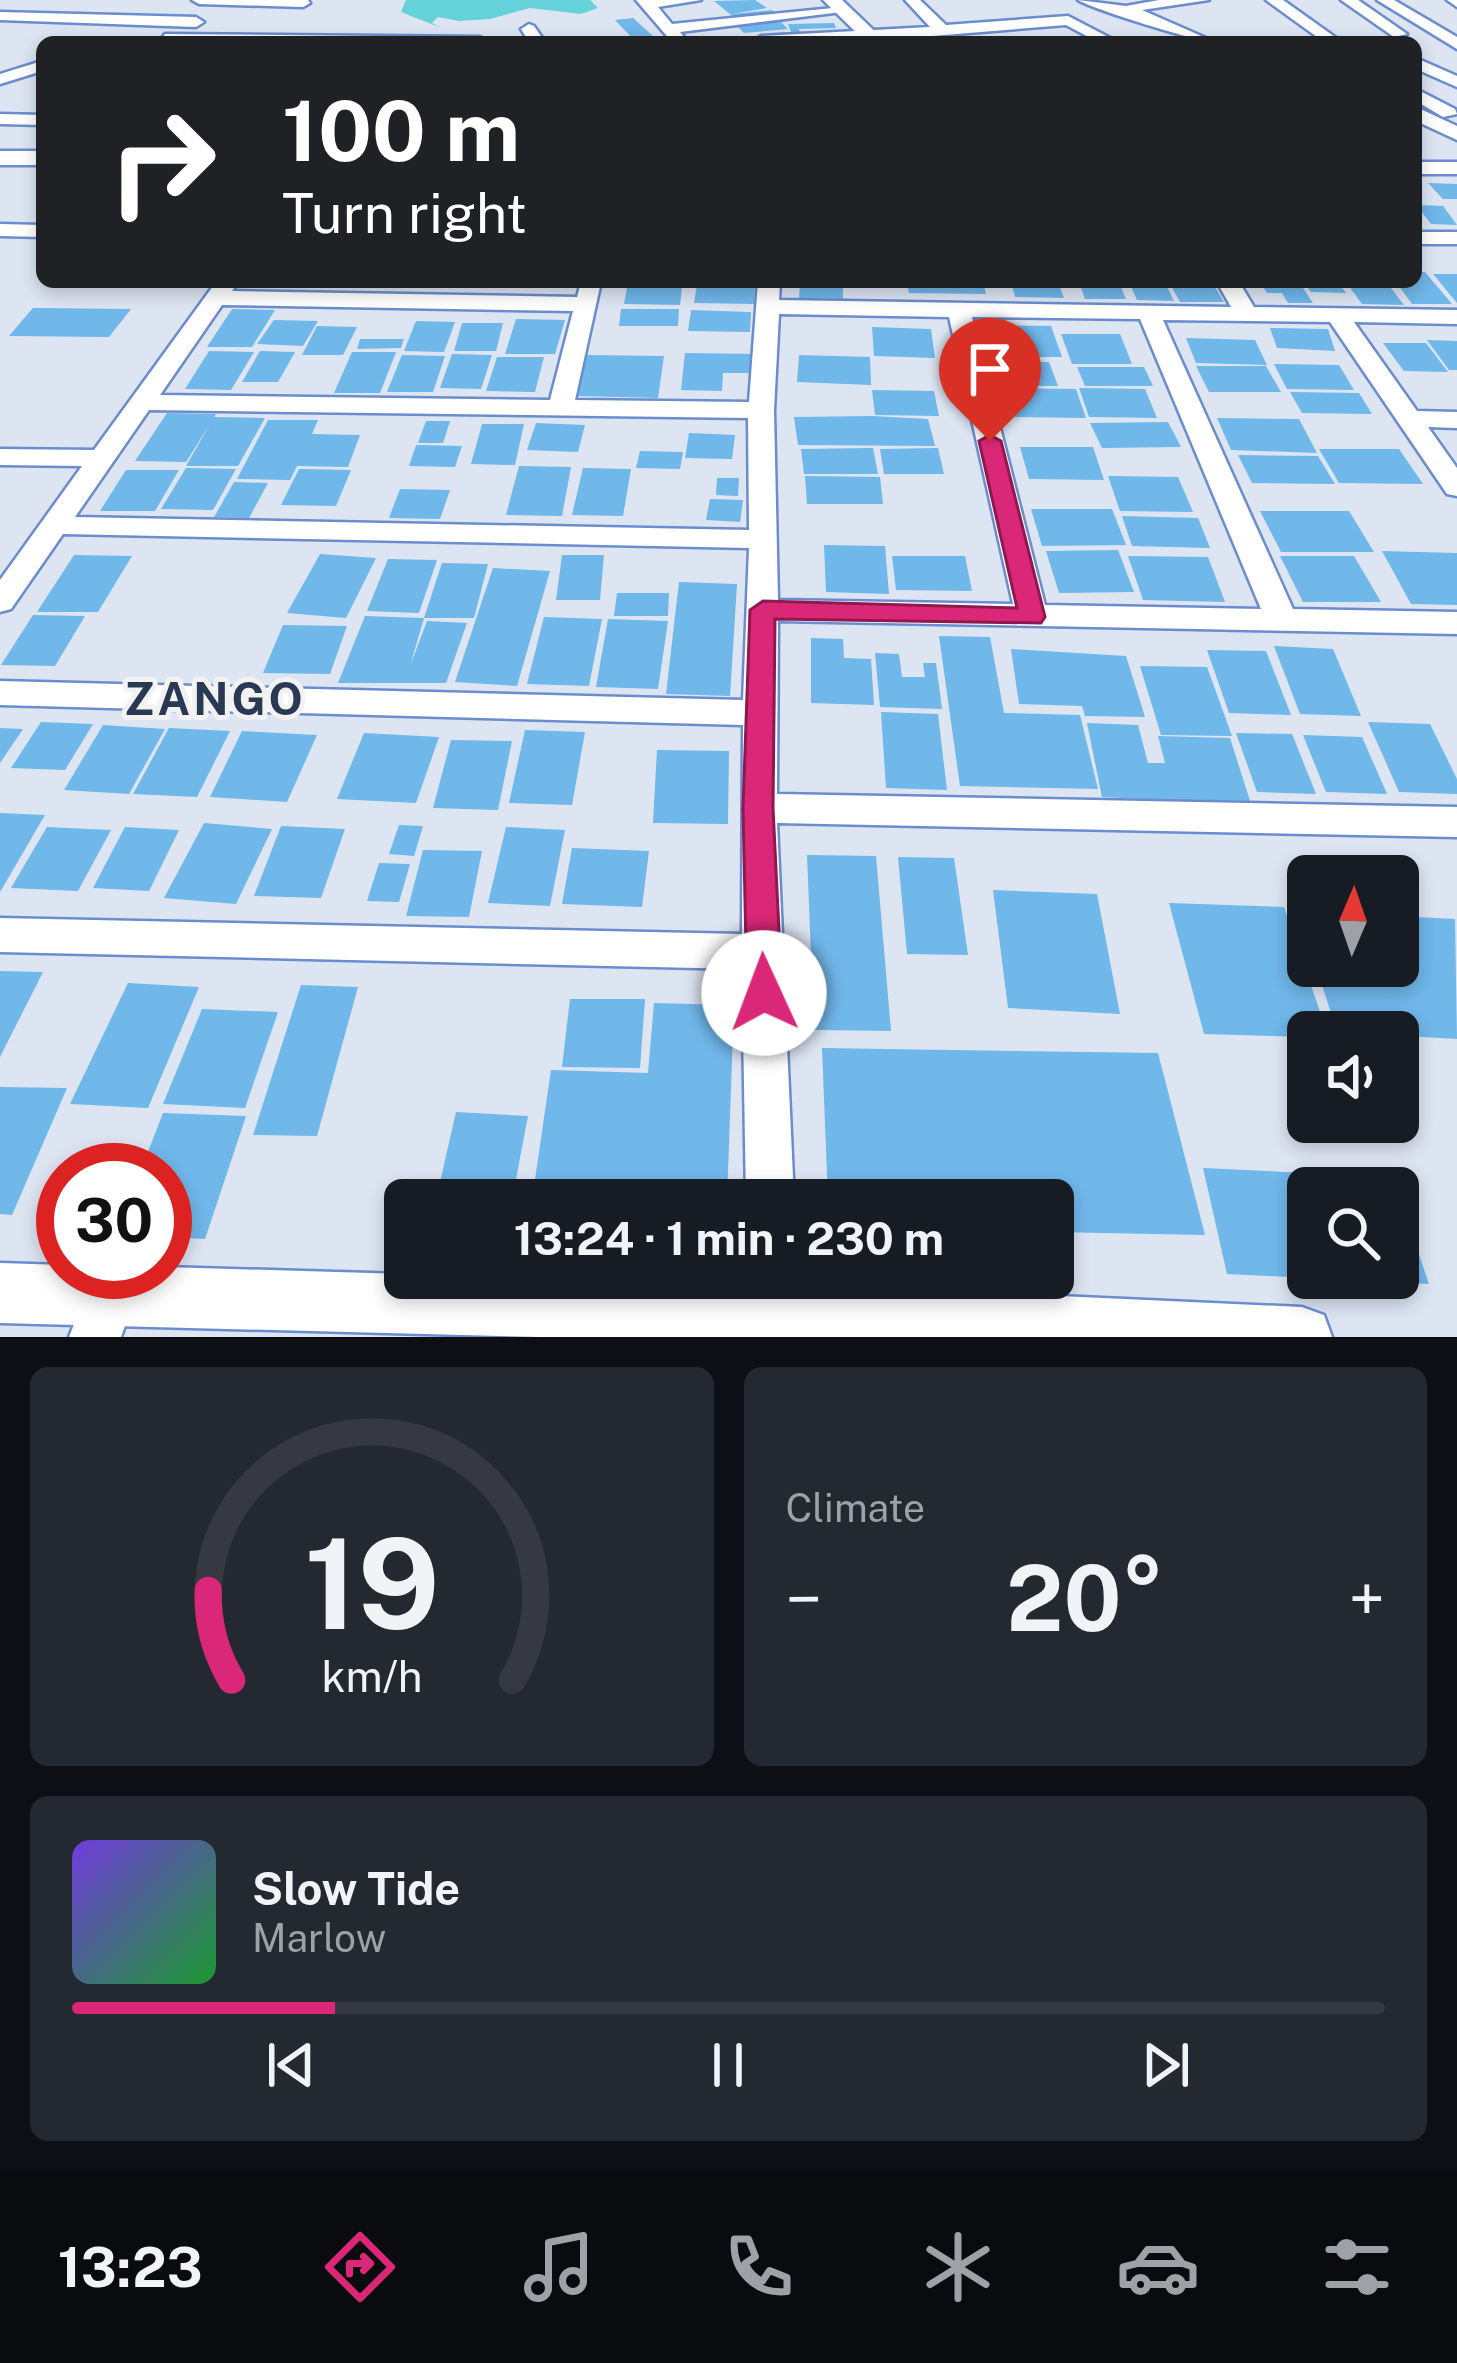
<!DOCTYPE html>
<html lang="en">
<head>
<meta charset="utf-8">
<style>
  :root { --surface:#171b24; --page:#242831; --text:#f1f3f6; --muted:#9ea1a6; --line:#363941; --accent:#db2777 }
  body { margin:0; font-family:"Public Sans",sans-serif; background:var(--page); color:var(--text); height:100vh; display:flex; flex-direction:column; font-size:45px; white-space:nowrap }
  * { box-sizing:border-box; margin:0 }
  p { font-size:39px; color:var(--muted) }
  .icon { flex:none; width:66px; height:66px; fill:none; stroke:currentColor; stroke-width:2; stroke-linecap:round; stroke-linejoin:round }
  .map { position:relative; height:1337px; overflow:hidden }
  .details { display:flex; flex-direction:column; gap:30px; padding:30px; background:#0d0f14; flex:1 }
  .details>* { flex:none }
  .top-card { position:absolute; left:36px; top:36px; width:1386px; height:252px; border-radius:18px; box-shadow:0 6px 18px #0003; background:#202124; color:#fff; overflow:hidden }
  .needle { width:78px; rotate:2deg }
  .fabs { position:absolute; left:1287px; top:855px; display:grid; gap:24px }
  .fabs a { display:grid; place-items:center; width:132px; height:132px; border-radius:18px; background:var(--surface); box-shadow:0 6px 18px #0003; font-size:60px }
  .speed { position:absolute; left:36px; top:1143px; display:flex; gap:24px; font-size:60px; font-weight:700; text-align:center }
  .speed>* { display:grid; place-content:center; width:156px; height:156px; border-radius:50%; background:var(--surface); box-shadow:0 6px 18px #0003; line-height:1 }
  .speed .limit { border:18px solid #d22; background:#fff; color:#111 }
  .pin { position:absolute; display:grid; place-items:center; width:102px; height:102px; color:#fff; margin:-123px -51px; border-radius:50% 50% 50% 0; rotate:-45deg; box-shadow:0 0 12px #0007 }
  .pin .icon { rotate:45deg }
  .me { position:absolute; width:132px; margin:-66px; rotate:358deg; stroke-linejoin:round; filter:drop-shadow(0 0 9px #0008) }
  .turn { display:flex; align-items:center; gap:42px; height:252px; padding:0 48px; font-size:54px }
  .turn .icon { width:156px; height:156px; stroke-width:2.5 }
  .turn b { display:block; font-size:84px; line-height:102px }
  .big { font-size:90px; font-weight:700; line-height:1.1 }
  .details .widget { flex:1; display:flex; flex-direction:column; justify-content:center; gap:18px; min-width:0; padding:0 42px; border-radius:18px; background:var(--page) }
  .details .dial { align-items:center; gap:0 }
  .dial svg { height:312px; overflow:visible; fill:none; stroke:var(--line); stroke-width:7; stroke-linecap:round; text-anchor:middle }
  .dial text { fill:var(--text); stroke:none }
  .song { display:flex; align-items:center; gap:36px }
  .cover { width:144px; height:144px; border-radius:18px; background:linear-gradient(135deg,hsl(260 70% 55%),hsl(130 70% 35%)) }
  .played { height:12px; border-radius:6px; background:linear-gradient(90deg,var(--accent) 20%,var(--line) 20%) }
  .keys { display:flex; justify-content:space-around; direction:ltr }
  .heat { display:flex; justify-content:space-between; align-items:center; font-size:66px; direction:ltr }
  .details .tiles { flex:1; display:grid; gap:30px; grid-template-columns:1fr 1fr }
  .widget:last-child { grid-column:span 2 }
  .trip { position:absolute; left:384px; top:1179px; width:690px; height:120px; border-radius:18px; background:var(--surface); box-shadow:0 6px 18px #0003; font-weight:700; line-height:120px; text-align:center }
  .tab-bar { display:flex; height:192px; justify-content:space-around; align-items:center; background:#090b0e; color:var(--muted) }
  .tab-bar .icon { width:84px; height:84px }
  .tab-bar .current { color:var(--accent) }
  .tab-bar b { font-size:54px; color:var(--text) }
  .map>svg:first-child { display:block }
</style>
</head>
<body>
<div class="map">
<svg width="1457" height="1337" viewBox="0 0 1457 1337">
  <rect width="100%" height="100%" fill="#dde5f3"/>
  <polygon fill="#65d1d9" points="406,0 590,0 598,8 581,14 530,8 490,19 459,21 438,17 432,23 439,27 401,12"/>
  <g fill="#70b7ea">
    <polygon points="755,0 767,8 732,14 772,10 777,14 736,19 714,1"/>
    <polygon points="633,18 654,37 657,42 636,42 615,20"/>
    <polygon points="781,22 788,29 744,33 737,26"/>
    <polygon points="834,23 836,28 798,29 806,36 775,38 770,33 791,32 788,24"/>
    <polygon points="1428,183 1457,184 1457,199 1443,199"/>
    <polygon points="1416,205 1443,206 1457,225 1431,224"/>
    <polygon points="1416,272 1425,272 1452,304 1412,304 1396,282 1416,282"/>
    <polygon points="1433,274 1457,274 1457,303"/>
    <polygon points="258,282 337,282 335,287 255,286"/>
    <polygon points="800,282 843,282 843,299 799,298"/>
    <polygon points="907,282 983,282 986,294 909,293"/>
    <polygon points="1011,282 1058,282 1064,298 1015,297"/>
    <polygon points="1079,282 1119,282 1126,299 1085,299"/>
    <polygon points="1129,282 1165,282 1174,301 1137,300"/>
    <polygon points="1169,282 1212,282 1224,302 1180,302"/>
    <polygon points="1260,282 1299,282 1313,303 1288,303 1282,293 1267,293"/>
    <polygon points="1304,282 1338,282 1346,293 1311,292"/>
    <polygon points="1346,282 1391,288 1404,305 1362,304"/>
    <polygon points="697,284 755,285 754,304 694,303"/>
    <polygon points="627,287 682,288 680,305 624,304"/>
    <polygon points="33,308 131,309 109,337 9,336"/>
    <polygon points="232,309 275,310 252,347 207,347"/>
    <polygon points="621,309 679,309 678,326 619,326"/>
    <polygon points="691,310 751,312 750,332 688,331"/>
    <polygon points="516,319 565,320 555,354 505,354"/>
    <polygon points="274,320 318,321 303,346 257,344"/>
    <polygon points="416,321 455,322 444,352 404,351"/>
    <polygon points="462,323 503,323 496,351 454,351"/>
    <polygon points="986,325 1051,326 1062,357 994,357"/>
    <polygon points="317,326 357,327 343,355 302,355"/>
    <polygon points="872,327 931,329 935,358 874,356"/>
    <polygon points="1270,328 1328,329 1335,351 1277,348"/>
    <polygon points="1061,334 1120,334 1132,364 1072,364"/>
    <polygon points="1186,338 1255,340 1267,365 1196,363"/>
    <polygon points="360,339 404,339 401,348 357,349"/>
    <polygon points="1427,340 1457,341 1457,370 1449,370"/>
    <polygon points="1383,343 1426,343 1448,372 1404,371"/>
    <polygon points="209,351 254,352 231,390 185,389"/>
    <polygon points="260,351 295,352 278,382 242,382"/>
    <polygon points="352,352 396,352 380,393 334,393"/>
    <polygon points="685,353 759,354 759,373 723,373 722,391 681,390"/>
    <polygon points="452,354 492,355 481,389 440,388"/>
    <polygon points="402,355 445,356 433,392 387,392"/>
    <polygon points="586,355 664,356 658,398 577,396"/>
    <polygon points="799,355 870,357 871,385 797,382"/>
    <polygon points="497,357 544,357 535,392 486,391"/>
    <polygon points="998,362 1049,362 1058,386 1005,386"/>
    <polygon points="1274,364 1339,365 1354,390 1287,389"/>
    <polygon points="1196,366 1266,366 1281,392 1209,392"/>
    <polygon points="1077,367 1144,367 1153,386 1085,386"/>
    <polygon points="1005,388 1076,389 1086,418 1014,417"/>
    <polygon points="1079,388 1145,389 1157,418 1089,417"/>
    <polygon points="872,390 934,391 939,416 875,415"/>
    <polygon points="1290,392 1359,393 1372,414 1302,413"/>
    <polygon points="167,413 216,414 214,417 265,418 238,466 186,466 210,424 186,462 135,461"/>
    <polygon points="872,416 928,419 935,446 798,445 794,417"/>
    <polygon points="1217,418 1299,419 1317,453 1231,450"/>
    <polygon points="268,420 318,420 312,434 360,435 348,467 297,466 290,480 237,479"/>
    <polygon points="426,421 450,421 443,443 418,443"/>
    <polygon points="1168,422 1181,447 1102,448 1090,423"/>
    <polygon points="536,423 585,425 578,452 527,450"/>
    <polygon points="482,424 524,424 515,465 471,464"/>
    <polygon points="689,433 735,435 732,459 685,458"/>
    <polygon points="416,445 462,446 455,467 409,466"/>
    <polygon points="1020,447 1093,447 1104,480 1029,479"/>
    <polygon points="873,448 878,474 804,474 801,449"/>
    <polygon points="938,448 944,474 884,474 880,449"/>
    <polygon points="1319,449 1399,449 1423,484 1339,483"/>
    <polygon points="640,451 683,452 680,469 636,468"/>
    <polygon points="1238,455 1318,456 1335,484 1252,483"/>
    <polygon points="519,466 571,467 562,516 506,515"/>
    <polygon points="186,468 236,469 213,510 161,509"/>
    <polygon points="583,468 631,469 623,516 572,515"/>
    <polygon points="299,469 351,470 336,506 281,505"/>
    <polygon points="126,470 179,470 155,511 100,511"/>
    <polygon points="805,476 880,477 883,504 807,504"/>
    <polygon points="1108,476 1178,477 1193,512 1120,511"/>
    <polygon points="717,478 739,478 738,496 716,495"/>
    <polygon points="234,482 268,483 249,518 214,517"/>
    <polygon points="400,489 450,490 440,519 389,518"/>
    <polygon points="710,499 743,500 740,522 706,520"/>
    <polygon points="1031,509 1112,509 1126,545 1042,546"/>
    <polygon points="1260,511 1349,511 1374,552 1281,552"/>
    <polygon points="1122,516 1198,518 1210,548 1132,546"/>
    <polygon points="824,545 885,546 889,594 826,592"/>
    <polygon points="1118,550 1134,592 1059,593 1046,551"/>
    <polygon points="1382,551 1457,553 1457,605 1411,604"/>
    <polygon points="320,554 376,558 346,618 287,613"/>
    <polygon points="74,555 132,556 98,612 37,612"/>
    <polygon points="562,555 604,555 600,600 556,600"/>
    <polygon points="892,556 965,556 972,591 896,590"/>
    <polygon points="1128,556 1208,557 1225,602 1143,600"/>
    <polygon points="1280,556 1354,556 1381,602 1303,602"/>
    <polygon points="388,559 437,560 419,613 367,611"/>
    <polygon points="442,563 488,564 474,618 424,618"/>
    <polygon points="493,568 550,571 517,686 455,682"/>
    <polygon points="679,582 737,584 730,696 666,694"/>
    <polygon points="617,593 669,593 668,616 614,616"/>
    <polygon points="33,615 85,616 55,666 1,665"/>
    <polygon points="365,616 424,618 410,666 427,621 467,623 446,683 338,683"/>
    <polygon points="544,617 602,619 589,686 527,684"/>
    <polygon points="608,619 668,621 658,689 596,687"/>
    <polygon points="283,625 347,626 330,674 263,673"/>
    <polygon points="939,636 990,637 1004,713 1080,715 1098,789 960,786"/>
    <polygon points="811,638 843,639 844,658 871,659 874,705 811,703"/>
    <polygon points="1274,646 1333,649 1361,716 1300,714"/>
    <polygon points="1011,649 1126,656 1145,717 1085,716 1082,706 1019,704"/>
    <polygon points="1207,650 1266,651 1291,715 1229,713"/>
    <polygon points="875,653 899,654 902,677 925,677 923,663 936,663 942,709 880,707"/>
    <polygon points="1140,666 1207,667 1232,736 1161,735"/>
    <polygon points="881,712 938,714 947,790 886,788"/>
    <polygon points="41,722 93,724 65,770 11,768"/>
    <polygon points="1368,722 1430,724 1457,779 1457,794 1399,792"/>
    <polygon points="1087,723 1138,725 1148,763 1165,763 1158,736 1230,738 1251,804 1102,797"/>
    <polygon points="103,725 165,729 129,794 64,790"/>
    <polygon points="0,728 23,729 0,763"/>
    <polygon points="169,728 230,731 197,797 133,794"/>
    <polygon points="525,730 585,732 572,805 509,803"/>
    <polygon points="242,731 317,735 287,802 210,797"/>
    <polygon points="364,733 439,737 416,803 337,799"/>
    <polygon points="1236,733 1292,734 1316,794 1257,792"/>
    <polygon points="1303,735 1362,737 1387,794 1326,792"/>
    <polygon points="451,740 512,741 498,810 433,808"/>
    <polygon points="657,750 729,751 728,824 653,823"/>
    <polygon points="0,813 45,815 0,892"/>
    <polygon points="204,823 272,829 236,904 164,898"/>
    <polygon points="399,825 423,826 414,856 389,854"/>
    <polygon points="281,826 345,829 321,898 254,896"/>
    <polygon points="47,827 111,830 78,891 11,888"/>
    <polygon points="125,827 179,830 149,891 93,888"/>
    <polygon points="506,827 565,830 550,906 488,903"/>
    <polygon points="572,848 649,851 642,907 562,904"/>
    <polygon points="423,850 482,851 469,917 406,916"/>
    <polygon points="807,855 876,856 891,1031 814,1030"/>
    <polygon points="898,857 954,858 968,955 907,954"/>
    <polygon points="379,863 410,864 399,902 367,901"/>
    <polygon points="993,890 1097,894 1120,1014 1008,1008"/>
    <polygon points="1169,903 1284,907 1327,1032 1308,1032 1308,1037 1204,1034"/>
    <polygon points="1398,916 1455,919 1457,1039 1337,1032 1316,966 1398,966"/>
    <polygon points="0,971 43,972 0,1057"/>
    <polygon points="128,983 199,987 148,1108 70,1104"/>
    <polygon points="301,985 358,987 317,1136 253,1135"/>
    <polygon points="570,999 645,999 640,1068 562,1067"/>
    <polygon points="654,1003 734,1005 727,1200 532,1200 551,1070 648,1073"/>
    <polygon points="202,1009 278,1012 245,1108 163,1104"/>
    <polygon points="822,1048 1158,1053 1205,1235 1053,1232 1053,1200 828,1200"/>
    <polygon points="0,1087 67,1088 12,1215 0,1214"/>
    <polygon points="456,1112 528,1116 512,1200 436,1200"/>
    <polygon points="163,1113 246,1116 205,1239 165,1237 165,1170 141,1170"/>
    <polygon points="1203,1168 1392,1177 1396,1188 1308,1188 1308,1278 1227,1274"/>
    <polygon points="1399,1195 1429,1284 1382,1282 1398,1278"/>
  </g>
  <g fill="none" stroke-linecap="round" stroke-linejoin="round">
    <g stroke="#6b8dcd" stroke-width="5">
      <g id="minor">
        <polygon points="192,0 308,0 310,3 303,7 199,4"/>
        <polygon points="636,0 701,0 658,7 672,24 843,7 850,11 680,32 688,42 672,42"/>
        <polygon points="905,0 920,0 946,25 1068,16 1118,42 1098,42 1066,25 871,41 753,41 761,36 930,27"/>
        <path d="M 1078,0 L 1126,6 L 1159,0 L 1209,0 L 1142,10 L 1215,42 C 1197,42 1093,9 1078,0 Z"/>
        <polygon points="1266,0 1283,0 1342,42 1324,42"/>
        <polygon points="1341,0 1358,0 1407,34 1394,37"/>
        <polygon points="1377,0 1394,0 1457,37 1457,49"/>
        <polygon points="1447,0 1457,0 1457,7"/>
        <polygon points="0,12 196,17 204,22 196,27 0,20"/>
        <polygon points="529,24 534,26 545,42 529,42 521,29"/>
        <polygon points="165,34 480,37 488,42 159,42"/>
        <polygon points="1416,58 1457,76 1457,87 1416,69"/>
        <polygon points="42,61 42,71 0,84 0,74"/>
        <polygon points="1416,89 1455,109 1457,114 1443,117 1416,101"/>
        <polygon points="0,114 42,115 42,125 0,124"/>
        <rect x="1416" y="162" width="41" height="12"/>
        <polygon points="0,224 42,225 42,237 0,236"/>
        <rect x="1416" y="232" width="41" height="12"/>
        <path d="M 216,282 L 238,282 L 232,291 L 577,297 L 581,282 L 601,282 L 575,400 L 749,402 L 758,282 L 780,282 L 779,300 L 1231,307 L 1217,282 L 1239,282 L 1254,307 L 1457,310 L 1457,324 L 1354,322 L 1417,411 L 1457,412 L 1457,428 L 1428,427 L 1457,468 L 1457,496 L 1447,494 L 1330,322 L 1163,320 L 1293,609 L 1457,612 L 1457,634 L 778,621 L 777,794 L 1457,807 L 1457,837 L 777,823 L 794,1200 L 746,1200 L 742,969 L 0,952 L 0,918 L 742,934 L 743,725 L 0,705 L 0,681 L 743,700 L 749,548 L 63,534 L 11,609 L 0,612 L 0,580 L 82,466 L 0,465 L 0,449 L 94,450 ZM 222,305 L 573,311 L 550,400 L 160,395 ZM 779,314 L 949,317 L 1013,604 L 778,600 L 774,410 ZM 972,317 L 1140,319 L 1261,609 L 1045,605 ZM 149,410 L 748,418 L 749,530 L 75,517 Z"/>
        <polygon points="103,1272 129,1276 136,1294 121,1337 69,1337 93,1276"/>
      </g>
    </g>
    <g stroke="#6b8dcd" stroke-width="5">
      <g id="tertiary">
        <polygon points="823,0 842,0 886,42 866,42"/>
        <polygon points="1416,107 1457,126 1457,140 1416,121"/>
        <rect x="0" y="151" width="42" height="14"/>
        <polygon points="0,1263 63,1265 63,1272 165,1272 165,1267 405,1274 405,1278 772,1283 1302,1307 1324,1315 1332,1337 540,1337 0,1323"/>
      </g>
    </g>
    <use href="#minor" fill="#fff" fill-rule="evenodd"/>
    <use href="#tertiary" fill="#fff" fill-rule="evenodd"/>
  </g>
  <polygon fill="#db2777" stroke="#8e194d" stroke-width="3" points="990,435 1001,441 1045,617 1041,623 775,619 773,808 782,993 777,1004 764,1009 752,1004 747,993 743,808 750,610 763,601 1017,608 979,441"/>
  <g text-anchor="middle" stroke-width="10" stroke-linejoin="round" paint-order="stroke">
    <g font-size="45" font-weight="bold" letter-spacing="3" fill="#293853" stroke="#f2f2f2">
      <text x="215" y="715">ZANGO</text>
    </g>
  </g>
</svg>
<div class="fabs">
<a><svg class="needle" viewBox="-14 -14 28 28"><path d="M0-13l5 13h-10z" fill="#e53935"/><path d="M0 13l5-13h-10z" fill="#9ea1a6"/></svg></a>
<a><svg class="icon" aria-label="sound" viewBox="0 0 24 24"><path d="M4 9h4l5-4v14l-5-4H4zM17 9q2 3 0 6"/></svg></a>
<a><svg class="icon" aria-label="search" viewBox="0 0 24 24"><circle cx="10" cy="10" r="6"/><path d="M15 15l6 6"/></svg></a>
</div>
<div class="speed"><div class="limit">30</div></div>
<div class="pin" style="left:990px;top:441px;background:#d93025"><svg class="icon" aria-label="arrive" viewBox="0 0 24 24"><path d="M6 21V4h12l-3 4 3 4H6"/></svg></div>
<svg class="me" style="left:764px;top:993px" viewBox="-20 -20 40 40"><circle r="19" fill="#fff"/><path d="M0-13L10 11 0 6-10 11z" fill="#db2777"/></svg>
<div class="trip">13:24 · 1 min · 230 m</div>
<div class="top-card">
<div class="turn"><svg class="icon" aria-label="right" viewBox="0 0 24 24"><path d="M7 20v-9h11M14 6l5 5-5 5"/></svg><div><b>100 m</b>Turn right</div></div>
</div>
</div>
<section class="details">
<div class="tiles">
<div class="widget dial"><svg viewBox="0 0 100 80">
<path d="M14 69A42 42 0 1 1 86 69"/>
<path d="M14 69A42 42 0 0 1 8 46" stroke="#db2777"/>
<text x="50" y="56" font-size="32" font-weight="700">19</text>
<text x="50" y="72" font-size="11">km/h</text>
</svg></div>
<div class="widget"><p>Climate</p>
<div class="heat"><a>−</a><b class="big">20°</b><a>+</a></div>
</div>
<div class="widget">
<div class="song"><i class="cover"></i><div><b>Slow Tide</b><p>Marlow</p></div></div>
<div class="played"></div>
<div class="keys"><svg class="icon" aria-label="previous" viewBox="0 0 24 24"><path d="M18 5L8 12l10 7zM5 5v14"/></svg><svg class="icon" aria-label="pause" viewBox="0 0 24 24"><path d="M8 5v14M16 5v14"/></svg><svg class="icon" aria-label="next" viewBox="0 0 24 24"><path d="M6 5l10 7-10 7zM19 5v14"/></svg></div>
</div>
</div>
</section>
<nav class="tab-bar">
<b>13:23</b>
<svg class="icon current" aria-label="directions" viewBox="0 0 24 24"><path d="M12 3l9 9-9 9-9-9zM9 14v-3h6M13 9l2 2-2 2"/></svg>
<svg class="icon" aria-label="music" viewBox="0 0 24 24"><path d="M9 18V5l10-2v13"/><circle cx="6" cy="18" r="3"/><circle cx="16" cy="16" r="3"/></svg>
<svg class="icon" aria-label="phone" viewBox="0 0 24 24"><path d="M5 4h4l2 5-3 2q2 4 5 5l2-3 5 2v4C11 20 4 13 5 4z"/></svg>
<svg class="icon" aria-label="climate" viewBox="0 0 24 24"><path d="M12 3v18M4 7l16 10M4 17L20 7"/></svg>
<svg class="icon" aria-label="car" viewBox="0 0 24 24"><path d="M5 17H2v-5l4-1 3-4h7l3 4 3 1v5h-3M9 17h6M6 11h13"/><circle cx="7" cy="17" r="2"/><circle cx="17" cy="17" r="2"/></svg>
<svg class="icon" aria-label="filters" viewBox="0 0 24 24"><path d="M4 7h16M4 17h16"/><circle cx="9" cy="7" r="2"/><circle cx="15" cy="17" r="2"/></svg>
</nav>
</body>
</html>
